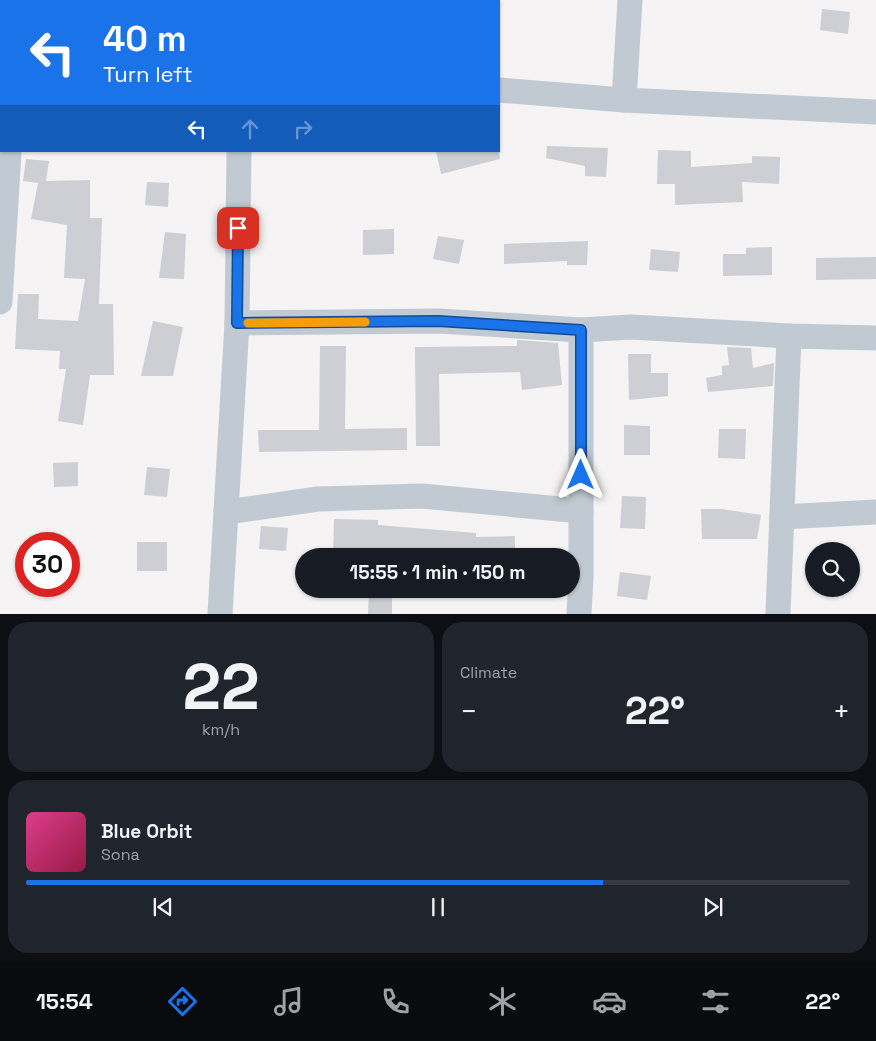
<!DOCTYPE html>
<html lang="en">
<head>
<meta charset="utf-8">
<style>
  :root { --surface:#171b24; --page:#20242c; --text:#f1f3f6; --muted:#9ea1a6; --line:#363941; --accent:#1a73e8 }
  body { margin:0; font-family:"Space Grotesk",sans-serif; background:var(--page); color:var(--text); height:100vh; display:flex; flex-direction:column; font-size:19px; white-space:nowrap }
  * { box-sizing:border-box; margin:0 }
  p { font-size:16px; color:var(--muted) }
  .icon { flex:none; width:28px; height:28px; fill:none; stroke:currentColor; stroke-width:2; stroke-linecap:round; stroke-linejoin:round }
  .map { position:relative; height:614px; overflow:hidden }
  .panel { display:flex; flex-direction:column; gap:8px; padding:8px; background:#0d0f14; flex:1 }
  .panel>* { flex:none }
  .top-card { position:absolute; left:0px; top:0px; width:500px; height:152px; box-shadow:0 1px 4px #0004; background:#1a73e8; color:#fff; overflow:hidden }
  .fabs { position:absolute; left:805px; top:542px; display:grid; gap:10px }
  .fabs a { display:grid; place-items:center; width:55px; height:55px; border-radius:50%; background:var(--surface); box-shadow:0 1px 4px #0004; font-size:25px }
  .speed { position:absolute; left:15px; top:532px; display:flex; gap:10px; font-size:25px; font-weight:700; text-align:center }
  .speed>* { display:grid; place-content:center; width:65px; height:65px; border-radius:50%; background:var(--surface); box-shadow:0 1px 4px #0004; line-height:1 }
  .speed .limit { border:8px solid #d22; background:#fff; color:#111 }
  .pin { position:absolute; display:grid; place-items:center; width:42px; height:42px; color:#fff; margin:-21px; border-radius:10px; box-shadow:0 2px 8px #0006 }
  .me { position:absolute; width:55px; margin:-28px; rotate:0deg; stroke-linejoin:round; filter:drop-shadow(0 0 4px #0008) }
  .turn { display:flex; align-items:center; gap:18px; height:105px; padding:0 20px; font-size:22px }
  .turn .icon { width:65px; height:65px; stroke-width:2.5 }
  .turn b { display:block; font-size:35px; line-height:42px }
  .lanes { display:flex; align-items:center; height:48px; padding:0 20px; background:#0003; justify-content:center; gap:25px; direction:ltr }
  .lanes .off { opacity:.35 }
  .big { font-size:38px; font-weight:700; line-height:1.1 }
  .panel .card { flex:1; display:flex; flex-direction:column; justify-content:center; gap:8px; min-width:0; padding:0 18px; border-radius:20px; background:var(--page) }
  .panel .dial { align-items:center; gap:0 }
  .dial b { font-size:65px; line-height:1 }
  .song { display:flex; align-items:center; gap:15px }
  .cover { width:60px; height:60px; border-radius:8px; background:linear-gradient(135deg,hsl(330 70% 55%),hsl(340 70% 35%)) }
  .played { height:5px; border-radius:2px; background:linear-gradient(90deg,var(--accent) 70%,var(--line) 70%) }
  .keys { display:flex; justify-content:space-around; direction:ltr }
  .heat { display:flex; justify-content:space-between; align-items:center; font-size:28px; direction:ltr }
  .panel .tiles { flex:1; display:grid; gap:8px; grid-template-columns:1fr 1fr }
  .card:last-child { grid-column:span 2 }
  .trip { position:absolute; left:295px; top:548px; width:285px; height:50px; border-radius:25px; background:var(--surface); box-shadow:0 1px 4px #0004; font-weight:700; line-height:50px; text-align:center }
  .menu { display:flex; height:80px; justify-content:space-around; align-items:center; background:#090b0e; color:var(--muted) }
  .menu .icon { width:35px; height:35px }
  .menu .selected { color:var(--accent) }
  .menu b { font-size:22px; color:var(--text) }
  .map>svg:first-child { display:block }
</style>
</head>
<body>
<div class="map">
<svg width="876" height="614" viewBox="0 0 876 614">
  <rect width="100%" height="100%" fill="#f5f3f3"/>
  <g fill="#cdcfd5">
    <polygon points="822,9 850,12 848,34 820,30"/>
    <polygon points="547,146 608,148 606,177 585,176 585,166 546,158"/>
    <polygon points="658,150 691,151 691,167 752,163 752,156 780,157 779,184 742,182 743,202 675,205 675,184 657,184"/>
    <polygon points="436,151 499,151 500,159 441,174"/>
    <polygon points="26,159 49,161 46,181 90,180 90,218 102,218 99,304 113,304 114,375 90,375 83,425 58,421 66,369 59,369 60,351 15,349 18,294 39,294 38,319 78,321 85,279 64,278 67,225 31,219 38,183 23,181"/>
    <polygon points="147,182 169,183 168,207 145,205"/>
    <polygon points="394,229 394,254 363,255 363,230"/>
    <polygon points="165,232 186,234 184,279 159,278"/>
    <polygon points="438,236 464,240 459,264 433,259"/>
    <polygon points="588,241 587,265 567,265 567,261 504,264 504,244"/>
    <polygon points="772,247 772,275 723,276 723,254 746,254 746,248"/>
    <polygon points="651,249 680,252 678,272 649,270"/>
    <polygon points="876,257 876,279 816,280 816,258"/>
    <polygon points="153,321 183,327 173,376 141,376"/>
    <polygon points="517,340 558,343 562,385 522,390 520,372 439,374 440,446 416,446 415,347 517,346"/>
    <polygon points="320,346 346,346 345,429 407,428 407,450 259,452 258,430 319,430"/>
    <polygon points="727,347 751,348 753,368 774,363 773,386 708,392 706,378 722,375 722,366 729,365"/>
    <polygon points="628,354 651,354 651,373 668,373 668,396 629,400"/>
    <polygon points="624,425 650,426 650,455 624,455"/>
    <polygon points="719,429 746,429 745,459 718,458"/>
    <polygon points="78,462 78,486 54,487 53,463"/>
    <polygon points="147,467 170,469 167,497 144,495"/>
    <polygon points="622,496 646,497 645,529 620,528"/>
    <polygon points="701,509 722,509 761,515 757,539 702,539"/>
    <polygon points="334,519 378,520 378,525 476,533 476,537 515,536 515,556 333,556"/>
    <polygon points="261,526 288,528 286,551 259,549"/>
    <rect x="137" y="542" width="30" height="29"/>
    <polygon points="620,572 651,576 647,600 617,596"/>
    <polygon points="369,589 392,589 392,614 368,614"/>
  </g>
  <g fill="none" stroke-linecap="round" stroke-linejoin="round">
    <polyline stroke="#7ad0a6" stroke-width="3" stroke-dasharray="4 2.5" stroke-linecap="butt" points="218,1 218,0"/>
    <g stroke="#c1cad2" stroke-width="25">
      <polyline points="0,66 1,66"/>
      <polyline points="499,90 624,100 876,112"/>
      <polyline points="624,100 630,0"/>
      <polyline points="0,302 9,151"/>
      <polyline points="237,323 439,321 581,330 631,327 789,336 876,338"/>
      <polyline points="226,512 318,499 422,496 581,511"/>
      <polyline points="782,517 876,512"/>
      <polyline points="220,614 237,323 239,151"/>
      <polyline points="579,614 581,577 581,330"/>
      <polyline points="778,614 789,336"/>
    </g>
  </g>
  <g fill="none" stroke-linecap="round" stroke-linejoin="round">
    <g stroke="#114b97" stroke-width="12">
      <polyline id="route" points="238,228 237,323 438,321 581,330 581,475"/>
    </g>
    <use href="#route" stroke="#1a73e8" stroke-width="9"/>
    <polyline stroke="#f59e0b" stroke-width="9" points="248,323 365,322"/>
  </g>
</svg>
<div class="fabs">
<a><svg class="icon" aria-label="search" viewBox="0 0 24 24"><circle cx="10" cy="10" r="6"/><path d="M15 15l6 6"/></svg></a>
</div>
<div class="speed"><div class="limit">30</div></div>
<div class="pin" style="left:238px;top:228px;background:#d93025"><svg class="icon" aria-label="arrive" viewBox="0 0 24 24"><path d="M6 21V4h12l-3 4 3 4H6"/></svg></div>
<svg class="me" style="left:581px;top:475px" viewBox="-20 -20 40 40"><path d="M0-17L14 15 0 8-14 15z" fill="#1a73e8" stroke="#fff" stroke-width="4"/></svg>
<div class="trip">15:55 · 1 min · 150 m</div>
<div class="top-card">
<div class="turn"><svg class="icon" aria-label="left" viewBox="0 0 24 24"><path d="M17 20v-9H6M10 6l-5 5 5 5"/></svg><div><b>40 m</b>Turn left</div></div>
<div class="lanes"><svg class="icon" aria-label="left" viewBox="0 0 24 24"><path d="M17 20v-9H6M10 6l-5 5 5 5"/></svg><svg class="icon off" aria-label="ahead" viewBox="0 0 24 24"><path d="M12 20V5M6 11l6-6 6 6"/></svg><svg class="icon off" aria-label="right" viewBox="0 0 24 24"><path d="M7 20v-9h11M14 6l5 5-5 5"/></svg></div>
</div>
</div>
<section class="panel">
<div class="tiles">
<div class="card dial"><b>22</b><p>km/h</p></div>
<div class="card"><p>Climate</p>
<div class="heat"><a>−</a><b class="big">22°</b><a>+</a></div>
</div>
<div class="card">
<div class="song"><i class="cover"></i><div><b>Blue Orbit</b><p>Sona</p></div></div>
<div class="played"></div>
<div class="keys"><svg class="icon" aria-label="previous" viewBox="0 0 24 24"><path d="M18 5L8 12l10 7zM5 5v14"/></svg><svg class="icon" aria-label="pause" viewBox="0 0 24 24"><path d="M8 5v14M16 5v14"/></svg><svg class="icon" aria-label="next" viewBox="0 0 24 24"><path d="M6 5l10 7-10 7zM19 5v14"/></svg></div>
</div>
</div>
</section>
<nav class="menu">
<b>15:54</b>
<svg class="icon selected" aria-label="directions" viewBox="0 0 24 24"><path d="M12 3l9 9-9 9-9-9zM9 14v-3h6M13 9l2 2-2 2"/></svg>
<svg class="icon" aria-label="music" viewBox="0 0 24 24"><path d="M9 18V5l10-2v13"/><circle cx="6" cy="18" r="3"/><circle cx="16" cy="16" r="3"/></svg>
<svg class="icon" aria-label="phone" viewBox="0 0 24 24"><path d="M5 4h4l2 5-3 2q2 4 5 5l2-3 5 2v4C11 20 4 13 5 4z"/></svg>
<svg class="icon" aria-label="climate" viewBox="0 0 24 24"><path d="M12 3v18M4 7l16 10M4 17L20 7"/></svg>
<svg class="icon" aria-label="car" viewBox="0 0 24 24"><path d="M5 17H2v-5l4-1 3-4h7l3 4 3 1v5h-3M9 17h6M6 11h13"/><circle cx="7" cy="17" r="2"/><circle cx="17" cy="17" r="2"/></svg>
<svg class="icon" aria-label="filters" viewBox="0 0 24 24"><path d="M4 7h16M4 17h16"/><circle cx="9" cy="7" r="2"/><circle cx="15" cy="17" r="2"/></svg>
<b>22°</b>
</nav>
</body>
</html>
